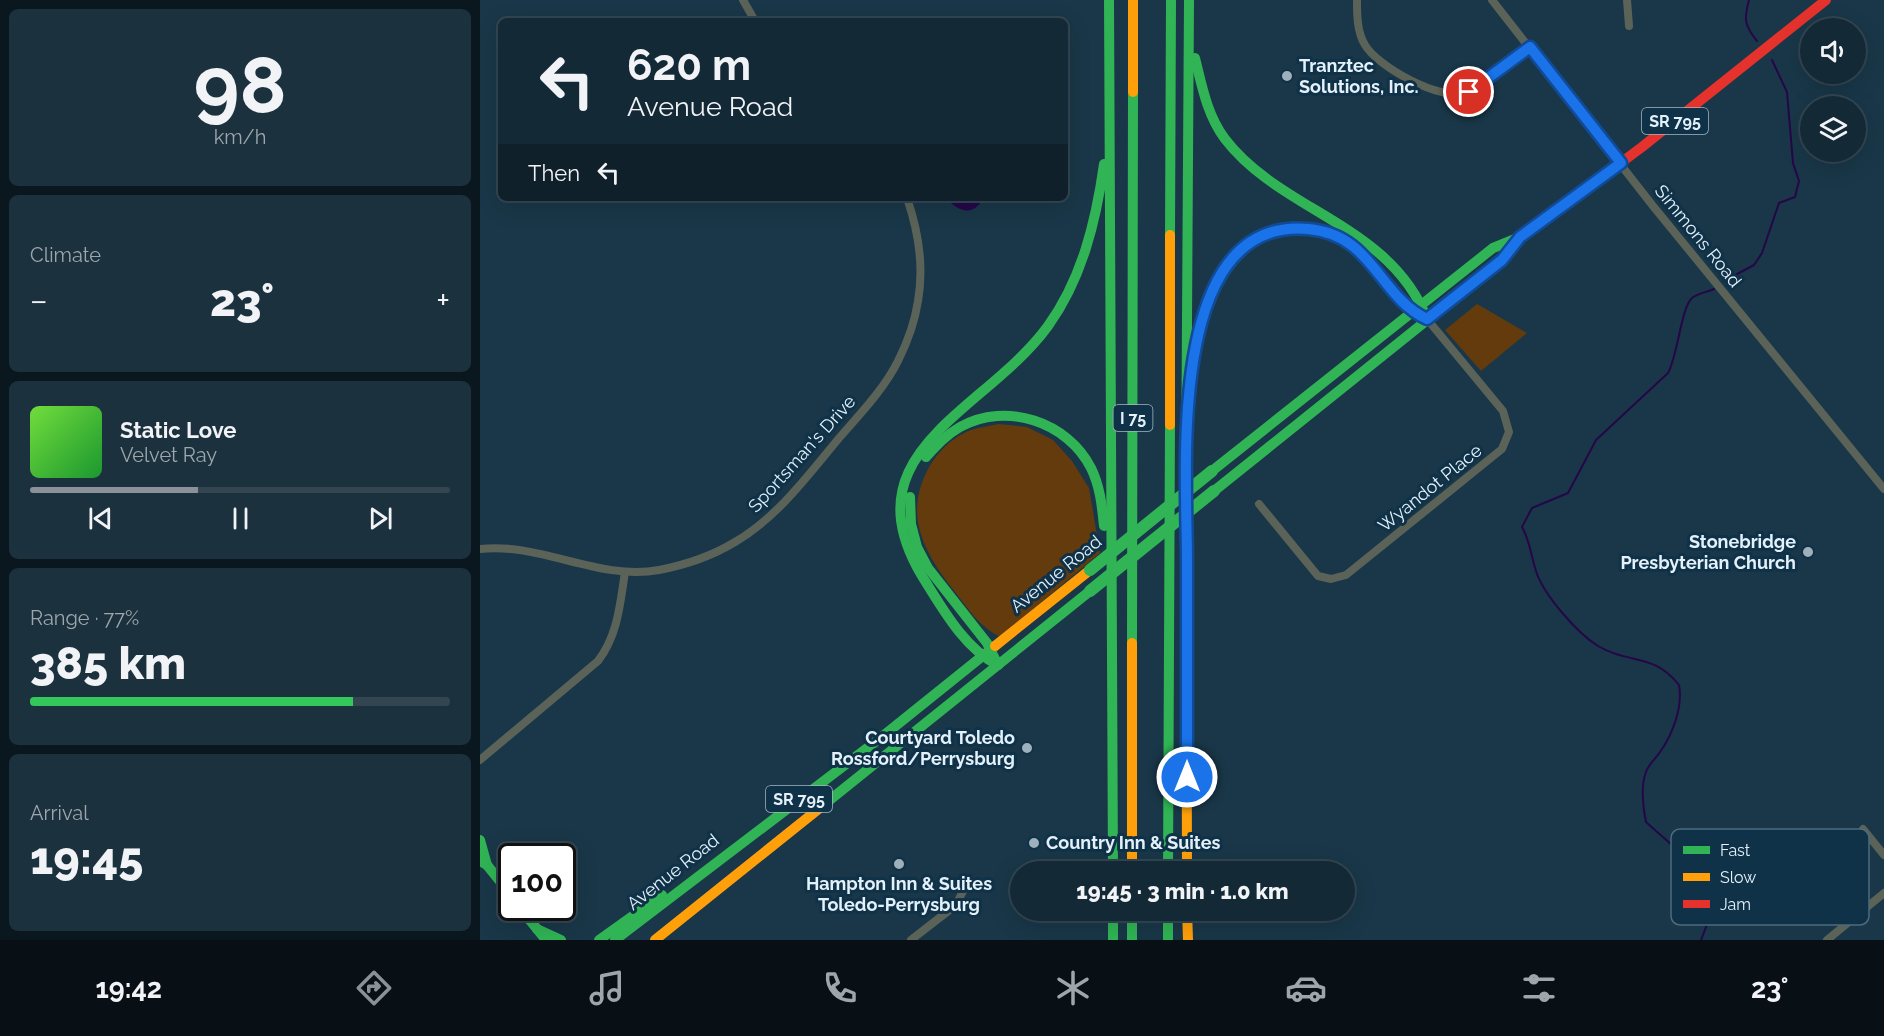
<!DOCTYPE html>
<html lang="en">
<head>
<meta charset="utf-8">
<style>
  :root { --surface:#132936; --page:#1c313e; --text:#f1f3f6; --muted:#9da6ad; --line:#324551; --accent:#8c9099 }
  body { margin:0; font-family:Raleway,sans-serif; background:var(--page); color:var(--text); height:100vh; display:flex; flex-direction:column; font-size:22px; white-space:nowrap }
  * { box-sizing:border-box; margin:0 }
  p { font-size:20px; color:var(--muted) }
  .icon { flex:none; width:33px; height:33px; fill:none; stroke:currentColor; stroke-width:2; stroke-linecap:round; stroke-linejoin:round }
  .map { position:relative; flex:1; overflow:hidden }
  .drawer { display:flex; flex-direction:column; gap:9px; padding:9px; background:#0a171e; width:480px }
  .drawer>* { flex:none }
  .hud { position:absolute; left:18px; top:18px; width:570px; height:183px; border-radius:9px; box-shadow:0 6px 24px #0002,0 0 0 2px var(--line); background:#132936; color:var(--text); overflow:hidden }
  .tools { position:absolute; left:1320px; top:18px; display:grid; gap:12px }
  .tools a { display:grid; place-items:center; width:66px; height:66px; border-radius:50%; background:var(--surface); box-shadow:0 6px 24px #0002,0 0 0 2px var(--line); font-size:30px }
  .speed { position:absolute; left:18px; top:843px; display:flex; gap:12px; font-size:30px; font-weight:700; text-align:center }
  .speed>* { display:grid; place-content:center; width:78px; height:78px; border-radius:50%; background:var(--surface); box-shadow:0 6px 24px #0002,0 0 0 2px var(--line); line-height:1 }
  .speed .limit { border:3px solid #111; border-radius:9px; background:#fff; color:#111 }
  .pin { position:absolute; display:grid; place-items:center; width:51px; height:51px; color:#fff; margin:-26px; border:3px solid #fff; border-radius:50%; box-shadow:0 2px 6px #0007 }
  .me { position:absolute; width:66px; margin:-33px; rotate:0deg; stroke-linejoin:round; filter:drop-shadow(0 0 4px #0008) }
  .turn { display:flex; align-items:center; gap:21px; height:126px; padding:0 30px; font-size:27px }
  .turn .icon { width:78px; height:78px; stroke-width:2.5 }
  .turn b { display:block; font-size:42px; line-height:51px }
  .then { display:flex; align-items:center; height:57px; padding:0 30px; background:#0003; gap:12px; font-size:22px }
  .big { font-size:45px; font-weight:800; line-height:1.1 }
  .drawer .card { flex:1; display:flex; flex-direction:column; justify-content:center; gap:9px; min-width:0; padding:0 21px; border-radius:9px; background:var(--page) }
  .drawer .dial { align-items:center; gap:0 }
  .dial b { font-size:78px; line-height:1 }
  .song { display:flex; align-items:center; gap:18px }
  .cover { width:72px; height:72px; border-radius:9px; background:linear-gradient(135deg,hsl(100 70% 55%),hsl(130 70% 35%)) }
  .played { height:6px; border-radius:3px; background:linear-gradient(90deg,var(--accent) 40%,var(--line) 40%) }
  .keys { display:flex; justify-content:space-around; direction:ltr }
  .heat { display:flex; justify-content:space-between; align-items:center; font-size:33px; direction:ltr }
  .charge { height:9px; border-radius:4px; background:linear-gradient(90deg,#34c759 77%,var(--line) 0) }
  .trip { position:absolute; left:530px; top:861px; width:345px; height:60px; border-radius:30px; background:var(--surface); box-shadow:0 6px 24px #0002,0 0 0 2px var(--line); font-weight:800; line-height:60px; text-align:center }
  .tab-bar { display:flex; height:96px; justify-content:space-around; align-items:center; background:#081016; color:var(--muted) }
  .tab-bar .icon { width:42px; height:42px }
  .tab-bar .selected { color:var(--accent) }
  .tab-bar b { font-size:27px; color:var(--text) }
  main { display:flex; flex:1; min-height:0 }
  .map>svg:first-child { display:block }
</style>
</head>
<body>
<main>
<section class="drawer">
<div class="card dial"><b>98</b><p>km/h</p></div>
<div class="card"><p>Climate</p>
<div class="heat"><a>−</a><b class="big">23°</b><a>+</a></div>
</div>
<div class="card">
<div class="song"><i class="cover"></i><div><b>Static Love</b><p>Velvet Ray</p></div></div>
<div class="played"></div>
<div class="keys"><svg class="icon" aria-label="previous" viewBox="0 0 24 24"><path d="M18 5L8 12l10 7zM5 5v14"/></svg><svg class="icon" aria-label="pause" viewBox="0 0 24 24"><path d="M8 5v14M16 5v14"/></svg><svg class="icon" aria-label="next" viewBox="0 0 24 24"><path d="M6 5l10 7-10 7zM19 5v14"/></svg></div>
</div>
<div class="card"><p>Range · 77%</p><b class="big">385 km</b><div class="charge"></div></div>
<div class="card"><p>Arrival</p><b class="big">19:45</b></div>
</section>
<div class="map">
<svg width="1404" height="940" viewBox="0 0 1404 940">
  <rect width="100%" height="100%" fill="#193748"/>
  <g fill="#643b0d">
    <polygon points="997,304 1047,333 1001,371 965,330"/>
    <path d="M 519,424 L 547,427 L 573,440 L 592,461 L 609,488 L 620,553 L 520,637 C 499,626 489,610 475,592 C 459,572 443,549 438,523 C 432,485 456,443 491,430 C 500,427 510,426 519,424 Z"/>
  </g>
  <path fill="#250749" d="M 466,198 L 503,198 C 494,217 478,212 466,198 Z"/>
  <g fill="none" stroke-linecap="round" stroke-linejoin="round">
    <g stroke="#250749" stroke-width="2">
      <path d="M 1269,0 C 1264,19 1264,25 1277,41"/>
      <polyline points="1244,281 1274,265 1282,253 1299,203 1315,197 1319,181 1313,163 1307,92 1292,60"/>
      <path d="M 1221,940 C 1226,926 1237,905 1232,890 C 1227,873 1181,836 1166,822 C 1163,809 1161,787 1165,775 C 1167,765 1175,760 1180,752 C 1193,734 1203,706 1199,685 C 1173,652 1150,665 1118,646 C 1097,633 1063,594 1056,571 C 1051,556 1050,541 1042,527 L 1052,508 L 1088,493 L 1116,440 L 1188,373 C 1198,355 1201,308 1212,298 C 1218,293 1228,292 1234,289"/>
    </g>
    <g stroke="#5b6358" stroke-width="8">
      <polyline points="263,0 275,21"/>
      <path d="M 877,0 C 877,15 877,32 885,45 C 898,67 960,101 986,93 C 1009,86 1031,62 1050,47"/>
      <polyline points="1012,0 1173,206 1404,489"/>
      <polyline points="1147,0 1149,26"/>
      <polyline points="779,504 838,576 851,579 866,575 1022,449 1029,432 1023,411 947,319"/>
      <path d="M 0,549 C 61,542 118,581 179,570 C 205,565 232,556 255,542 C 298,517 329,474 360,437 C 381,413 404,389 418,361 C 427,343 435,321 438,301 C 444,267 438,230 427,198"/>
      <path d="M 0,760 L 118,661 C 138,635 140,604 145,572"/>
      <polyline points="1383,829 1404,855"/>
      <polyline points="431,940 476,905 489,879"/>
      <polyline points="1347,940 1404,893"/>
    </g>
    <g stroke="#30b455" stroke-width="10">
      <polyline points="629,0 633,872"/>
      <path d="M 715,58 C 722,86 727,115 745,139 C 801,212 910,224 947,319"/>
      <polyline points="690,235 691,0"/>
      <path d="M 712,366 C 724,307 747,228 822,229 C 843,229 865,237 881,251 C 905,273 915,307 947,319"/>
      <path d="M 446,457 C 457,445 466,435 480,427 C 526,401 588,422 611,468 C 620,486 622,506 624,526"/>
      <polyline points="732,471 1013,248 1040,237 1103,191"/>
      <polyline points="706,480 709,0"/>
      <polyline points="734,491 1022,260 1038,239"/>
      <polyline points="430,497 431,524 437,547 448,568 507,643 518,665"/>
      <polyline points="652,643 653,92"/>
      <path d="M 518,665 C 487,650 465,613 447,584 C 361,452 505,413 568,326 C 602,279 616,221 624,164"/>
      <polyline points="341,807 610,591"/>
      <polyline points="0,840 7,865"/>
      <polyline points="0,861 7,865 32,896"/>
      <polyline points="688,872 690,425"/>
      <polyline points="40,908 66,940"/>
      <polyline points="633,910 633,940"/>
      <polyline points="652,910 652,940"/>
      <polyline points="688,910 688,940"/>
      <polyline points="57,929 81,940"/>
      <polyline points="119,940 182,895"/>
      <polyline points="135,940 403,736 515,646"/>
    </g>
    <g stroke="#ff9f0a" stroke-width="10">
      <polyline points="653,92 653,0"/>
      <polyline points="690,425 690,235"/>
      <polyline points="706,480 707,872"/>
      <polyline points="515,646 610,570"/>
      <polyline points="652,872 652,643"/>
      <polyline points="707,910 708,940"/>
      <polyline points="175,940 341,807"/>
    </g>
    <polyline stroke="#e5322d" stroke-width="10" points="1103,191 1162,147 1346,0"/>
    <g stroke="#30b455" stroke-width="12">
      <polyline points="610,570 732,471"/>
      <polyline points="610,591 734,491"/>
    </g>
  </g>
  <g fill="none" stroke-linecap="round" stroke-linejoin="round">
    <g stroke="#114b97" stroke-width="15">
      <path id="route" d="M 707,777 C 707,705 707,632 707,560 C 707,472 685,216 828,229 C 893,234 899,297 947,319 L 1022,260 L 1040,237 L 1141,163 L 1050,47 L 989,92"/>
    </g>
    <use href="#route" stroke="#1a73e8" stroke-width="10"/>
  </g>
  <g fill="#9db0bc" stroke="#0f3248" stroke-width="2">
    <circle cx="807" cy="76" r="6"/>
    <circle cx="1328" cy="552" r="6"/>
    <circle cx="547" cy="748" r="6"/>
    <circle cx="554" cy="843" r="6"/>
    <circle cx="419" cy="864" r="6"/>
  </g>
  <g text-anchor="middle" stroke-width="6" stroke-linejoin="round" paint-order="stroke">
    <g fill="#0f3248" stroke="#a4b8c5" stroke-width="1.5">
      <rect x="1162" y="108" width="66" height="26" rx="4.5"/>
      <rect x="633.5" y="405" width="39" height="26" rx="4.5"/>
      <rect x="286" y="786" width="66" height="26" rx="4.5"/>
    </g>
    <g font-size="16" font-weight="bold" fill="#e4f1fa">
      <text x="1195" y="127">SR 795</text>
      <text x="653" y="424">I 75</text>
      <text x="319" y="805">SR 795</text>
    </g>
    <g font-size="18" font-weight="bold" fill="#e4f1fa" stroke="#0f3248" text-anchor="start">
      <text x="819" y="72">Tranztec<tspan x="819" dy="21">Solutions, Inc.</tspan></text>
      <text x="1316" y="548" text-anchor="end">Stonebridge<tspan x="1316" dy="21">Presbyterian Church</tspan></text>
      <text x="535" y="744" text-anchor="end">Courtyard Toledo<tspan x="535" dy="21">Rossford/Perrysburg</tspan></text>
      <text x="566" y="849">Country Inn &amp; Suites</text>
      <text x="419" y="890" text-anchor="middle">Hampton Inn &amp; Suites<tspan x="419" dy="21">Toledo-Perrysburg</tspan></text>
    </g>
    <g font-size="18" fill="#e4f1fa" stroke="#0f3248">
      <text transform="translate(1218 236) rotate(51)" y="6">Simmons Road</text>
      <text transform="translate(322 454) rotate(-48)" y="6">Sportsman's Drive</text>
      <text transform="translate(950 488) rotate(-39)" y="6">Wyandot Place</text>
      <text transform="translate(576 574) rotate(-39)" y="6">Avenue Road</text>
      <text transform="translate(193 872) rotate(-38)" y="6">Avenue Road</text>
    </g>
  </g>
  <rect x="1191" y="829" width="198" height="96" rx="9" fill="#0f3248" stroke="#4f6b7d" stroke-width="1.5"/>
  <rect x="1203" y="846" width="27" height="8" fill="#30b455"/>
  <rect x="1203" y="873" width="27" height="8" fill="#ff9f0a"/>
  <rect x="1203" y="900" width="27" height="8" fill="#e5322d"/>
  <g font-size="16" fill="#e4f1fa">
    <text x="1240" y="856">Fast</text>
    <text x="1240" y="883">Slow</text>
    <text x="1240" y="910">Jam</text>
  </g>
</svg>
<div class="tools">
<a><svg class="icon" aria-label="sound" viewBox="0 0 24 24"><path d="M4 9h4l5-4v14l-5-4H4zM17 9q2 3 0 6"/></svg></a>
<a><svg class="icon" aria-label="layers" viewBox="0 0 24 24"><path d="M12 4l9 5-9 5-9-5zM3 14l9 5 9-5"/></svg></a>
</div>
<div class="speed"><div class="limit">100</div></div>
<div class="pin" style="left:989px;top:92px;background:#d93025"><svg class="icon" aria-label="arrive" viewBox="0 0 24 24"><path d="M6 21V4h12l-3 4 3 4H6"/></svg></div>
<svg class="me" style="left:707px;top:777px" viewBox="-20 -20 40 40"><circle r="17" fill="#1a73e8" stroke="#fff" stroke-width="3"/><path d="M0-11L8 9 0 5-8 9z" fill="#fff"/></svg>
<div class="trip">19:45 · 3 min · 1.0 km</div>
<div class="hud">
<div class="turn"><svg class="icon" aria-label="left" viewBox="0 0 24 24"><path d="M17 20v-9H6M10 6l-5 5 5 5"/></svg><div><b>620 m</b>Avenue Road</div></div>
<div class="then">Then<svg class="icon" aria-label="left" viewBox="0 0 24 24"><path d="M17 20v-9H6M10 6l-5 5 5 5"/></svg></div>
</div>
</div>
</main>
<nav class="tab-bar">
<b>19:42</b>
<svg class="icon selected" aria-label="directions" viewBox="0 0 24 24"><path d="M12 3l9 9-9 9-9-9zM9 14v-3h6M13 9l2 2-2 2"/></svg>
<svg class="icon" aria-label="music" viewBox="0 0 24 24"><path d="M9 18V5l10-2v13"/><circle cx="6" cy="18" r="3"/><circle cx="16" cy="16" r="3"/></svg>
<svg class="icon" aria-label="phone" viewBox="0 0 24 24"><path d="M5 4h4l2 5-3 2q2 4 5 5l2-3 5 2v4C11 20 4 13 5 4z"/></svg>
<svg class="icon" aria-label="climate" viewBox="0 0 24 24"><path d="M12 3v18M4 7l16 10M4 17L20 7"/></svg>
<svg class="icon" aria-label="car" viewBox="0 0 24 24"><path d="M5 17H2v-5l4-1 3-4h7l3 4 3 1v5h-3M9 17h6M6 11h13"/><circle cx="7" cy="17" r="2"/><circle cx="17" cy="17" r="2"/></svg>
<svg class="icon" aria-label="filters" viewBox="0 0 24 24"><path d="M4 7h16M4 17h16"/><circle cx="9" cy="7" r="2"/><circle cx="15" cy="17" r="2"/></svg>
<b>23°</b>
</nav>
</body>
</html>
